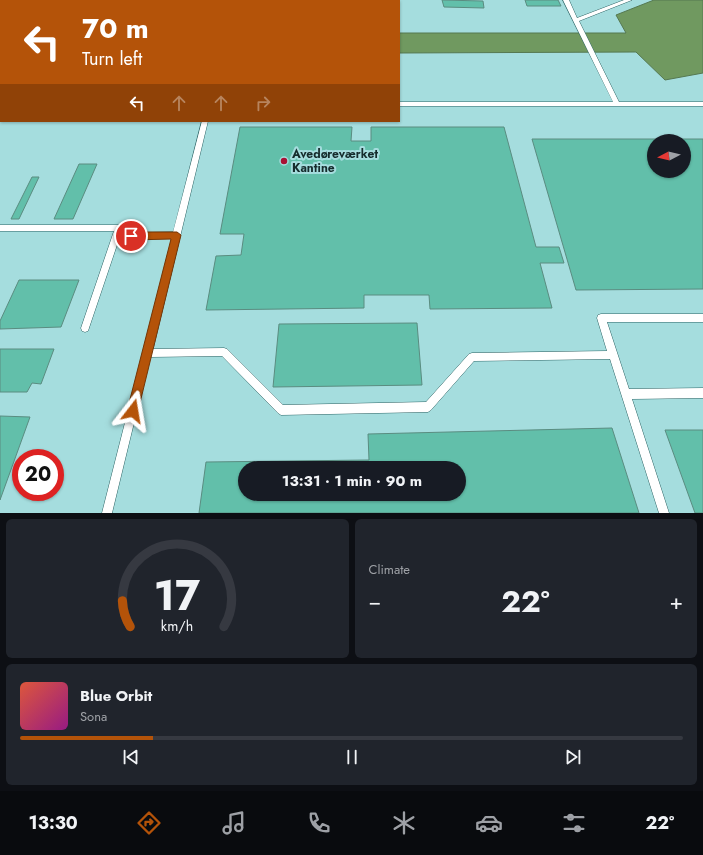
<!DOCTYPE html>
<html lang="en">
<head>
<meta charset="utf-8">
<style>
  :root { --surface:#171b24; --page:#20242c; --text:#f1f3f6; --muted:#9ea1a6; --line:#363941; --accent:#b45309 }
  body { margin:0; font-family:Jost,sans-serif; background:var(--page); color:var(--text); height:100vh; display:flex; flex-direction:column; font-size:15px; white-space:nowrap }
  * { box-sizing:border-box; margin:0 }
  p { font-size:13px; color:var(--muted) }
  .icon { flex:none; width:22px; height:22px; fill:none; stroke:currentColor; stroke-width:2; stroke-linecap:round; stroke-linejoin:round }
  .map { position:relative; height:513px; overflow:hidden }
  .sheet { display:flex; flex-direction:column; gap:6px; padding:6px; background:#0d0f14; flex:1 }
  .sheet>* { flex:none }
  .guide { position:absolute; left:0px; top:0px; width:400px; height:122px; box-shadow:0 1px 3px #0004; background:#b45309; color:#fff; overflow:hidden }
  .needle { width:26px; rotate:263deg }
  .fabs { position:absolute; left:647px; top:134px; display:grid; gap:8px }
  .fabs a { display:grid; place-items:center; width:44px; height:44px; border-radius:50%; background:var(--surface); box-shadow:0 1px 3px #0004; font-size:20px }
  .speed { position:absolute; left:12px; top:449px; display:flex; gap:8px; font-size:20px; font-weight:700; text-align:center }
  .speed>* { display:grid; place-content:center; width:52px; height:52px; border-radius:50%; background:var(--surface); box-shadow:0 1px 3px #0004; line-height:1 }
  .speed .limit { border:6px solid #d22; background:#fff; color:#111 }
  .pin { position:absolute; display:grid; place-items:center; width:34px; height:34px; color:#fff; margin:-17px; border:2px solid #fff; border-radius:50%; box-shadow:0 1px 4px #0007 }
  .me { position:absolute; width:44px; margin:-22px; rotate:14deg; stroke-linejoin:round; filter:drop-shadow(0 0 3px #0008) }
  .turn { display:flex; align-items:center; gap:14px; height:84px; padding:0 16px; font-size:18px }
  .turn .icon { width:52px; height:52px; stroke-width:2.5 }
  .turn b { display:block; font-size:28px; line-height:34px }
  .lanes { display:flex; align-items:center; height:38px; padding:0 16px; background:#0003; justify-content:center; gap:20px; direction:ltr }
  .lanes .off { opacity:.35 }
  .big { font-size:30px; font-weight:700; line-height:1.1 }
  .sheet .card { flex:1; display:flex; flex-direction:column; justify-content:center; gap:6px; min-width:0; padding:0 14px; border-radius:6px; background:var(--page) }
  .sheet .dial { align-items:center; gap:0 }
  .dial svg { height:104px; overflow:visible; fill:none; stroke:var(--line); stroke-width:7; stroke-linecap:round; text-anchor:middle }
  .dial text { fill:var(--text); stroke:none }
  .song { display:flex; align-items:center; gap:12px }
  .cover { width:48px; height:48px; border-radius:6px; background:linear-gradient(135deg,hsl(10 70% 55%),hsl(310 70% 35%)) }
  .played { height:4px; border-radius:2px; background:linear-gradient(90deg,var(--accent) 20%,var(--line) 20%) }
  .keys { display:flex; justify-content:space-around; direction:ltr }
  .heat { display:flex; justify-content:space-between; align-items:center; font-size:22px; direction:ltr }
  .sheet .tiles { flex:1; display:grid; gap:6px; grid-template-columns:1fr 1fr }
  .card:last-child { grid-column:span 2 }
  .trip { position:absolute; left:238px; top:461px; width:228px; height:40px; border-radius:20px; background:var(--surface); box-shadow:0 1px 3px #0004; font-weight:700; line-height:40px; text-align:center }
  .menu { display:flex; height:64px; justify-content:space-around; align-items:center; background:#090b0e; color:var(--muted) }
  .menu .icon { width:28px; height:28px }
  .menu .selected { color:var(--accent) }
  .menu b { font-size:18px; color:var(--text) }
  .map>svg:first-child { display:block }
</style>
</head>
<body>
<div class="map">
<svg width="703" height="513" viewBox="0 0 703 513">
  <rect width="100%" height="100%" fill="#a5ddde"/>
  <polygon fill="#709960" stroke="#557851" points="654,0 703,0 703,73 665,80 636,52 399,53 399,33 626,33 616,15"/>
  <g fill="#62bfaa" stroke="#5a8c80" fill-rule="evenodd">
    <polygon points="330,0 367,0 367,1 329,1"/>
    <polygon points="442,0 483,1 484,8 444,7"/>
    <polygon points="525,0 558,0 561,6 527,6"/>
    <polygon points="240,127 352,127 351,141 371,141 371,127 504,127 536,247 559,247 564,263 540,263 552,308 430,309 429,295 364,295 364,308 206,310 216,256 241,255 244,234 220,234"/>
    <path d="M 532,139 L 703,139 L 703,289 L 576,290 ZM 654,141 L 684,141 L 684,171 L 654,171 Z"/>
    <polygon points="79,164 97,164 73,219 54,219"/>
    <polygon points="32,177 39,177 19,219 11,219"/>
    <polygon points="19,280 79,280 61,327 0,329 0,321"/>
    <polygon points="417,323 422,385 273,387 279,324"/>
    <polygon points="0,349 54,349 41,384 32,383 27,392 0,392"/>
    <polygon points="0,416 30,417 0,500"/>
    <path d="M 612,428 L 639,513 L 199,513 L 206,462 L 369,460 L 368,434 ZM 245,468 L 459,468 L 459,494 L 245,494 Z"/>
    <polygon points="665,430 703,430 703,513 695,513"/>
  </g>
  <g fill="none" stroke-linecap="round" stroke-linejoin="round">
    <g stroke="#2d6364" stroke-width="1">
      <g id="lane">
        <rect x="232" y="0" width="6" height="1"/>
        <polygon points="563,0 569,0 577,18 624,0 632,0 579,21 619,102 703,102 703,106 399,106 399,102 613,102"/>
        <rect x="0" y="102" width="1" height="4"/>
        <polygon points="202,121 208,121 153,349 224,348 227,349 283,405 426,402 469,354 472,353 607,351 597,318 598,315 601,314 703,314 703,322 607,322 629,389 703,388 703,398 632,399 669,513 659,513 610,359 474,361 431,410 428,412 281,415 278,413 222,356 150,357 112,513 102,513 172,238 119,239 89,328 88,331 85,332 82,331 81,328 114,231 0,231 0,225 119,225 122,226 123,228 121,233 173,232"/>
      </g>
    </g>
    <use href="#lane" fill="#fff" fill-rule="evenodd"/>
  </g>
  <polygon fill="#b45309" stroke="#753606" points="131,232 177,232 181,235 138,411 137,415 133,417 129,415 127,411 171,239 131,240 127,236"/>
  <circle fill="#a81033" stroke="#a5ddde" stroke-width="1.5" cx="284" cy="161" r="4"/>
  <g text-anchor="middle" stroke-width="4" stroke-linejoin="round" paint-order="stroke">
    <g font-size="12" font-weight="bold" fill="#162c2d" stroke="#a5ddde" text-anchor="start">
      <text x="292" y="158">Avedøreværket<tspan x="292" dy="14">Kantine</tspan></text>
    </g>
  </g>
</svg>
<div class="fabs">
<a><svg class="needle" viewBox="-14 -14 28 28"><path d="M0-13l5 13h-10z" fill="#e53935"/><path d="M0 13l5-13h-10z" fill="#9ea1a6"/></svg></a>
</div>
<div class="speed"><div class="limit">20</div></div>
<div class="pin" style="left:131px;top:236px;background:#d93025"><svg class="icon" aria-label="arrive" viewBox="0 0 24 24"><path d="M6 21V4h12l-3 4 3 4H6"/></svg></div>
<svg class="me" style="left:133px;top:411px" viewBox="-20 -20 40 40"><path d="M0-17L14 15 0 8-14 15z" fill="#b45309" stroke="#fff" stroke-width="4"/></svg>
<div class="trip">13:31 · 1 min · 90 m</div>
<div class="guide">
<div class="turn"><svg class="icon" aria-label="left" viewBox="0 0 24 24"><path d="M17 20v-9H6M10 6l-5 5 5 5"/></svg><div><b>70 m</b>Turn left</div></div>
<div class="lanes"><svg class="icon" aria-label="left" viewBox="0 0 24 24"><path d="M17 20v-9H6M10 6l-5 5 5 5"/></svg><svg class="icon off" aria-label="ahead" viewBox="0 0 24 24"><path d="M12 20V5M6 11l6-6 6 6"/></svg><svg class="icon off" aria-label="ahead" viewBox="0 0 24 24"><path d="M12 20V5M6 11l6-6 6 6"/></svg><svg class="icon off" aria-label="right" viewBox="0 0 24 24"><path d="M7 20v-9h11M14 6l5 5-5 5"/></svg></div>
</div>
</div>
<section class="sheet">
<div class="tiles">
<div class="card dial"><svg viewBox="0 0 100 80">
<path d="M14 69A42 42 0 1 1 86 69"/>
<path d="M14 69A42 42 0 0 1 8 49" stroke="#b45309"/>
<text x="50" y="56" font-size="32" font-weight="700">17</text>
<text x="50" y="72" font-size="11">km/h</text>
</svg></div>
<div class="card"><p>Climate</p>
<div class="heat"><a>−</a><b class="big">22°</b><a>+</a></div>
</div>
<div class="card">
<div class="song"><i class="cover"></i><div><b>Blue Orbit</b><p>Sona</p></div></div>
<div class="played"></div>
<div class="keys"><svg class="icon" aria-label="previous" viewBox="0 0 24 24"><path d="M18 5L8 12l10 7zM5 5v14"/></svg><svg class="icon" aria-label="pause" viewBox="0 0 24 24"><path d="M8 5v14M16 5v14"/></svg><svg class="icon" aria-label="next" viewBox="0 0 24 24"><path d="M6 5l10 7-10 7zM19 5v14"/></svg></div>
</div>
</div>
</section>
<nav class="menu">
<b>13:30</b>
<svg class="icon selected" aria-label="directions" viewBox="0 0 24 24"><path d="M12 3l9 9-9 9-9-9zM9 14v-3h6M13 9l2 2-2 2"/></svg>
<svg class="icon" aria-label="music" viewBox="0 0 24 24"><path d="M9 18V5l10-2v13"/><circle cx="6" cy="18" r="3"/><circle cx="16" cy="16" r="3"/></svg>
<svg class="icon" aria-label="phone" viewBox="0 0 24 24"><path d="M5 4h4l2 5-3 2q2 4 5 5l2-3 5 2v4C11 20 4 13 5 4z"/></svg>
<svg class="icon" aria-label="climate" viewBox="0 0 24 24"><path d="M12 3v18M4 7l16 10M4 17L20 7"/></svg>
<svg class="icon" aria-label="car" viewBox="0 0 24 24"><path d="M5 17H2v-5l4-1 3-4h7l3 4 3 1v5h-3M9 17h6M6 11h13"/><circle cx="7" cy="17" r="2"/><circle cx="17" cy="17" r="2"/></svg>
<svg class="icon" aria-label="filters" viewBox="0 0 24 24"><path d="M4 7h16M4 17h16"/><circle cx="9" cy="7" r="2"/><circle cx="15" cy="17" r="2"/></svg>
<b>22°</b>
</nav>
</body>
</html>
